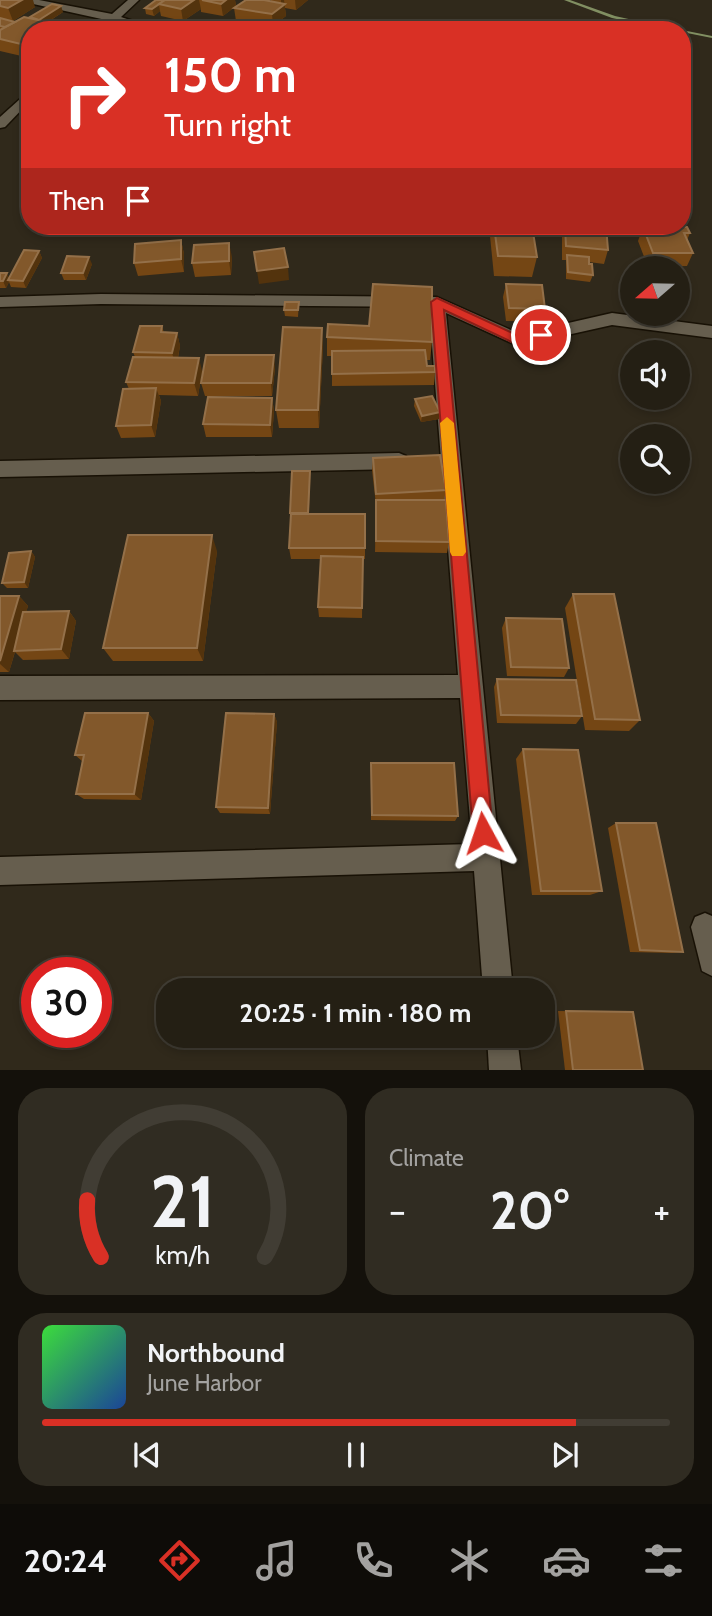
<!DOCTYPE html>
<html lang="en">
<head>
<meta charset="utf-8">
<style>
  :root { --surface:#241f14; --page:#302c22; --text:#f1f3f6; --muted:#a3a2a0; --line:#413d34; --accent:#d93025 }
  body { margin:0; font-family:Cabin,sans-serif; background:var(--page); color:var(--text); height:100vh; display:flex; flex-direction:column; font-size:26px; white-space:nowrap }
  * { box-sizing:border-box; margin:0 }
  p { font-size:23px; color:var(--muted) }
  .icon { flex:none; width:38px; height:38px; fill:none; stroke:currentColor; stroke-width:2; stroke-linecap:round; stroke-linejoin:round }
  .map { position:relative; height:1070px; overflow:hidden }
  .side { display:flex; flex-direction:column; gap:18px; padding:18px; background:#14110b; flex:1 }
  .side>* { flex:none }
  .hud { position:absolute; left:21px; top:21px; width:670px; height:214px; border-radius:28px; box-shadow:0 4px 10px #0003,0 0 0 2px var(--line); background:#d93025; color:#fff; overflow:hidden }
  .needle { width:46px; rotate:250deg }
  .tools { position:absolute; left:620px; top:256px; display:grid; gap:14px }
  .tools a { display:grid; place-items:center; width:70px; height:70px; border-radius:50%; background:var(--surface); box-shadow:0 4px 10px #0003,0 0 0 2px var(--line); font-size:35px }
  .speed { position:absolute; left:21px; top:957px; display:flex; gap:14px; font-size:35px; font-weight:700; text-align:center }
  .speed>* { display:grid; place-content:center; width:91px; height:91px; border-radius:50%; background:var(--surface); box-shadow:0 4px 10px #0003,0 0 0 2px var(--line); line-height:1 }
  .speed .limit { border:10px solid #d22; background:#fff; color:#111 }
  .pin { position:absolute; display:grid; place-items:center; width:60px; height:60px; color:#fff; margin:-30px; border:4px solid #fff; border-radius:50%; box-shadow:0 2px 7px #0007 }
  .me { position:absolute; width:77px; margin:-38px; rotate:355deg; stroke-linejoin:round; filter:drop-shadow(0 0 5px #0008) }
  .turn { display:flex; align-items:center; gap:24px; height:147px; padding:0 28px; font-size:32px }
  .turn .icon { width:91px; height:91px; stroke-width:2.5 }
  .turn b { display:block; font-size:49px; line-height:60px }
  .then { display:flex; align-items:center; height:66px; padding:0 28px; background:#0003; gap:14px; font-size:26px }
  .big { font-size:52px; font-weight:700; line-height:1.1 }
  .side .widget { flex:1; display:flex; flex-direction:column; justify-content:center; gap:10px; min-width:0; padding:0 24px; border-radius:28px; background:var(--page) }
  .side .dial { align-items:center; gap:0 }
  .dial svg { height:182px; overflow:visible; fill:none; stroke:var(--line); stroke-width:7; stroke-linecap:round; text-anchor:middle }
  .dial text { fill:var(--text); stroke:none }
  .song { display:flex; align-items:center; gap:21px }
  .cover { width:84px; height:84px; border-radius:10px; background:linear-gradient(135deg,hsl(120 70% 55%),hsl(220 70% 35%)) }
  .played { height:7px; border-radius:4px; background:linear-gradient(90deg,var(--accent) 85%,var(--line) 85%) }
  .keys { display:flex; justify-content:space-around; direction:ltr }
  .heat { display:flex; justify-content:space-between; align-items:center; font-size:38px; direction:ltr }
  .side .tiles { flex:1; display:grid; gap:18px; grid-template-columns:1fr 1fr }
  .widget:last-child { grid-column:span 2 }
  .trip { position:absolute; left:156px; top:978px; width:399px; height:70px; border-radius:28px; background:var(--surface); box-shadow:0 4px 10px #0003,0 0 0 2px var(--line); font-weight:700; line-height:70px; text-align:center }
  .dock { display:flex; height:112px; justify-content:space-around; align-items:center; background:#0e0c08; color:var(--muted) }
  .dock .icon { width:49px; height:49px }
  .dock .active { color:var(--accent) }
  .dock b { font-size:32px; color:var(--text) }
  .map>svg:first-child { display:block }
</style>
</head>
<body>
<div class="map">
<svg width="712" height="1070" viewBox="0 0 712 1070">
  <rect width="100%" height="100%" fill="#30291b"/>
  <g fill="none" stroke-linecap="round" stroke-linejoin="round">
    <g fill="#818f62" fill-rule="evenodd">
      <polygon points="564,0 570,0 615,16 678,30 668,30 612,18"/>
      <polygon points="681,30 682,30 712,36 712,38 682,32"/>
    </g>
    <g stroke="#181105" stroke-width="3">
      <g id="minor">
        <polygon points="15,0 39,0 112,14 128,0 139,0 121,17 160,30 142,30 116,22 108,29 102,30 98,27 106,20"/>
        <polygon points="30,90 30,101 5,127 0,128 0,117"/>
        <polygon points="101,294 437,297 520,334 612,313 712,326 712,338 612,325 518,346 446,313 513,990 483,990 474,871 0,885 0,857 472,844 460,698 0,700 0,676 458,675 429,307 101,304 0,307 0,297"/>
        <polygon points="399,453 406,456 409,461 406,466 399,469 0,477 0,461"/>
        <polygon points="705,913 712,916 712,976 702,971 691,927 695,917"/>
        <polygon points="487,1036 517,1036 521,1070 489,1070"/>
      </g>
    </g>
    <use href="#minor" fill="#665e4e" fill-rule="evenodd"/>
  </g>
  <g fill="#744614">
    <polygon points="0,0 35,7 13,21 0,18"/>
    <polygon points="156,0 235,0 236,6 223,16 201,12 201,9 183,21 161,16 160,11 154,16 146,14 145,8"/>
    <polygon points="271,0 308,0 296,10 285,8 286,16 273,26 236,21 234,8 271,1"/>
    <polygon points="63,12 48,22 30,58 0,51 0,18 15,22"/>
    <polygon points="489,226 532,226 537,257 532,277 494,276"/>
    <polygon points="564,226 606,226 608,250 604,264 589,262 593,275 590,282 566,279 566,260 562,260 562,236"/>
    <polygon points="643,227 690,233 687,240 693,253 687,266 648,267 638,241"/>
    <polygon points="181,240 184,254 184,272 138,276 134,263"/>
    <polygon points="39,251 42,258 26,288 11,287 9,282 6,288 0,288 0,273 9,278"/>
    <polygon points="232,257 231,275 195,277 192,263"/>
    <polygon points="92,264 86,280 64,280 61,273"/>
    <polygon points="506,284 545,309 542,322 506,321 503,297"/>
    <polygon points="299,302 298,317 285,316 284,310"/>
    <polygon points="162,326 164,333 177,333 180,346 178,358 202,371 198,396 159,395 161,401 155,437 121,438 116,426 129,389 126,382 135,357 133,352"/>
    <polygon points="327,337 432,342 430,360 426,360 427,366 435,372 434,385 332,386 332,356 327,356"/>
    <polygon points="323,346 319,428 279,428 276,410"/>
    <polygon points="275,368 272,396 205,396 201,383"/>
    <polygon points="272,398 274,411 272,437 206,437 203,424"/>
    <polygon points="415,399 440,412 439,419 421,422 414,406"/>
    <polygon points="373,458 446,490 444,500 449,542 447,553 375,552 376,505 372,470"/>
    <polygon points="310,471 309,514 365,514 365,559 363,559 362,618 319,617 318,607 321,559 291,559 289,548 291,519 290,513"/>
    <polygon points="31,551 35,557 28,588 7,588 2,583"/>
    <polygon points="217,551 203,661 113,661 103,648"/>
    <polygon points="573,594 640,720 629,731 585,730 565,608"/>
    <polygon points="0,596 19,596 28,606 26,612 69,611 76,621 69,659 23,660 15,652 9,672 0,672"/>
    <polygon points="506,618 569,668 564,677 507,676 502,628"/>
    <polygon points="497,679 582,716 576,724 497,723 494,687"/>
    <polygon points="148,713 154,721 141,800 84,799 76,794 82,761 75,755"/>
    <polygon points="274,714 277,722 270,814 220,813 216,807"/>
    <polygon points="523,749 602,891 590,895 532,895 516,759"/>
    <polygon points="371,770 458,816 455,821 371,820"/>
    <polygon points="616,823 683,952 672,953 630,952 608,828"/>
    <polygon points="558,1011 633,1012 643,1070 565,1070"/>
  </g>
  <g fill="#53330d">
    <polygon points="22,0 33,0 35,7 13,21 8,8"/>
    <polygon points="194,0 199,0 201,9 183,21 181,9"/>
    <polygon points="226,0 235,0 236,6 223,16 221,4"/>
    <polygon points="281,0 284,0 286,16 273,26 272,14 281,7"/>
    <polygon points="295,0 308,0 296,10"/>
    <polygon points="159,5 160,11 154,16 152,9"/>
    <polygon points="61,6 63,12 41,26 39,20"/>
    <polygon points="57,24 59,30 48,30"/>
    <polygon points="30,42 30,58 25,45"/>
    <polygon points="181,240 184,254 184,272 181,259"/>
    <polygon points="229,243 232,257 231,275 229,261"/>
    <polygon points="39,251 42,258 26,288 23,281"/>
    <polygon points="89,257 92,264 86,280 83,273"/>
    <polygon points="288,267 289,280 259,284 257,271"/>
    <polygon points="7,273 10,280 8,280 9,282 6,288 3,281"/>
    <polygon points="322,328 323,346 319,428 318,410"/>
    <polygon points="177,333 180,346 176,366 172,353"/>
    <polygon points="274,355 275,368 272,396 271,383"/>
    <polygon points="199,358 202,371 198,396 194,383"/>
    <polygon points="156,388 161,401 155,437 151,425"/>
    <polygon points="272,398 274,411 272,437 270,425"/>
    <polygon points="440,412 439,419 421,422 422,416"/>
    <polygon points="212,535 217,551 203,661 197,648"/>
    <polygon points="31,551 35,557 28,588 24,582"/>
    <polygon points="19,596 28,606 9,672 0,664 0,661"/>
    <polygon points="69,611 76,621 69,659 61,649"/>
    <polygon points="148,713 154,721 141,800 134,794"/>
    <polygon points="274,714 277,722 270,814 268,808"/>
  </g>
  <g fill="#82582b" stroke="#947049" stroke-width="2">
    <polygon points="0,0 22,0 8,8 0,6"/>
    <polygon points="156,0 165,0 152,9 145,8"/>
    <polygon points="165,0 194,0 181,9 159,4"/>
    <polygon points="202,0 226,0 221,4"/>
    <polygon points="246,0 264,0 285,4 272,14 234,8"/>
    <polygon points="52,4 61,6 39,20 30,17"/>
    <polygon points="24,17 57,24 48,30 30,30 30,42 25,45 0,39 0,30"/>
    <polygon points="0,18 15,22 5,27 0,26"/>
    <polygon points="152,27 165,30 149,30"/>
    <polygon points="494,226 532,226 537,257 498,256"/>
    <polygon points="565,226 606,226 608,250 566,246"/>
    <polygon points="643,227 687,227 690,233 684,233 693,253 653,253"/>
    <polygon points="181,240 181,259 134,263 135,244"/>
    <polygon points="229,243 229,261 192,263 194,245"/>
    <polygon points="284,248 288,267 257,271 254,252"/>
    <polygon points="24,250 39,251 23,281 8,280"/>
    <polygon points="567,255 589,257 589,264 592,264 593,275 568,272"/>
    <polygon points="67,256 89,257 83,273 61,273"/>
    <polygon points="0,273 7,273 3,281 0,281"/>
    <polygon points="373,284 432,287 432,342 327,337 328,324 369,326"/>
    <polygon points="506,284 542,285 545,309 509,308"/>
    <polygon points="285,302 299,302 298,310 284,310"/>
    <polygon points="140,326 162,326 161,332 177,333 172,353 133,352"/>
    <polygon points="283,327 322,328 318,410 276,410"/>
    <polygon points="425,350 427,366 435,366 435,372 332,374 332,351"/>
    <polygon points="206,355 274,355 271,383 201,383"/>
    <polygon points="133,357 199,358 194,383 126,382"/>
    <polygon points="156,388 151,425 116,426 123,389"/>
    <polygon points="432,396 440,412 422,416 415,399"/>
    <polygon points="208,397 272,398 270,425 203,424"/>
    <polygon points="440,455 446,490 376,494 373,458"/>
    <polygon points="292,471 310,471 308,513 290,513"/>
    <polygon points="376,500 446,500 449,542 376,541"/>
    <polygon points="291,514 365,514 365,548 289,548"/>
    <polygon points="128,535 212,535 197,648 103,648"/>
    <polygon points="31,551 24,582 2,583 9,553"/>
    <polygon points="321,556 363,557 362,608 318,607"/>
    <polygon points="573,594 614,594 640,720 595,719"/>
    <polygon points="0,596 19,596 0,661"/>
    <polygon points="69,611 61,649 14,651 23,612"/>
    <polygon points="506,618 562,619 569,668 511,667"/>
    <polygon points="497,679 576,680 582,716 501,715"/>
    <polygon points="85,713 148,713 134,794 76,794 84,755 75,755"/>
    <polygon points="226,713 274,714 268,808 216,807"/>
    <polygon points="523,749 578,750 602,891 541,891"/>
    <polygon points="371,763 454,763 458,816 372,815"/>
    <polygon points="616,823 656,823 683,952 640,950"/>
    <polygon points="566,1011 633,1012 643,1070 573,1070"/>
  </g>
  <polygon fill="#d93025" stroke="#8d1f18" stroke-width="2" points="437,298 519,336 541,331 548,335 546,338 518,345 444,310 493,833 490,840 483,843 476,840 473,833 431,302"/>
  <polygon fill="#f59e0b" points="447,417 454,423 466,552 463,556 452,556 450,552 440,423"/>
</svg>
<div class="tools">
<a><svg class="needle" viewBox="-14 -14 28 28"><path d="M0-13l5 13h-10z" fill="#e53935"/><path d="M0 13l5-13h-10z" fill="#a3a2a0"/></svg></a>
<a><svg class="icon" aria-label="sound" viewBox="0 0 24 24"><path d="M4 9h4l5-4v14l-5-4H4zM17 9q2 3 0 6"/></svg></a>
<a><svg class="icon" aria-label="search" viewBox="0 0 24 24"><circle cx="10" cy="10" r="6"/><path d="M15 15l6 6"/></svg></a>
</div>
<div class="speed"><div class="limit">30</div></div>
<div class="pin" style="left:541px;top:335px;background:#d93025"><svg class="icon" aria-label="arrive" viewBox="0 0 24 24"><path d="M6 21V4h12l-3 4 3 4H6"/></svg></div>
<svg class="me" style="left:483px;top:833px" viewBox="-20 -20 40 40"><path d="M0-17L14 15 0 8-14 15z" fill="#d93025" stroke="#fff" stroke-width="4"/></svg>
<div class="trip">20:25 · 1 min · 180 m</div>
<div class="hud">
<div class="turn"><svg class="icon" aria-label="right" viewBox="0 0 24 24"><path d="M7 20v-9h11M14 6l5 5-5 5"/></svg><div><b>150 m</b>Turn right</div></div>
<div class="then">Then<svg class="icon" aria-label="arrive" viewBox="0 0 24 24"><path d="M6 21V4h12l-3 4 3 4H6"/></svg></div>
</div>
</div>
<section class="side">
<div class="tiles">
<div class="widget dial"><svg viewBox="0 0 100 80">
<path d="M14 69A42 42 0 1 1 86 69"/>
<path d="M14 69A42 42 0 0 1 8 44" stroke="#d93025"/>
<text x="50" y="56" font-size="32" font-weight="700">21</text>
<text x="50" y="72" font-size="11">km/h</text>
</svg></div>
<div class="widget"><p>Climate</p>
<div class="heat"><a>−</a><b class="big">20°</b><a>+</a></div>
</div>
<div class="widget">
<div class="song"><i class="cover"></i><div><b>Northbound</b><p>June Harbor</p></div></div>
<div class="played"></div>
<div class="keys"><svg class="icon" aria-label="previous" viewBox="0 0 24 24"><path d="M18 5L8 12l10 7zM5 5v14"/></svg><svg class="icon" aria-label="pause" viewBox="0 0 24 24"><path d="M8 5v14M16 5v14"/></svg><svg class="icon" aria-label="next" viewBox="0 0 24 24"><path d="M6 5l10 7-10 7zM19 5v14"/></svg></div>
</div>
</div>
</section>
<nav class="dock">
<b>20:24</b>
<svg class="icon active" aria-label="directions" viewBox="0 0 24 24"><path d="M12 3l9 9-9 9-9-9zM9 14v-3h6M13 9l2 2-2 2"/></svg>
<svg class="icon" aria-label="music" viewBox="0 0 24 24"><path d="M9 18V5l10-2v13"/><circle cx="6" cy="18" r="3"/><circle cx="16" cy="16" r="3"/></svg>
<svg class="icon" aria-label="phone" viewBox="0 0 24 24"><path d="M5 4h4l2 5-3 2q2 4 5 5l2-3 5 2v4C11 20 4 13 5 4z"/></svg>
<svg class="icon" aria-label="climate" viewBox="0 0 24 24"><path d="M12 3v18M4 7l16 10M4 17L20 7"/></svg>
<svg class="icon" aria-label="car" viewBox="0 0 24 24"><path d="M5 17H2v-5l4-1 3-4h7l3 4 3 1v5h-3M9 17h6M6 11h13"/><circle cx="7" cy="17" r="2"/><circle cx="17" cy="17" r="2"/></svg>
<svg class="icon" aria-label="filters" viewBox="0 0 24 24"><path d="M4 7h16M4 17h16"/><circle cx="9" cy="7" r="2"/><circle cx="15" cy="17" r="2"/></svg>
</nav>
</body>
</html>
